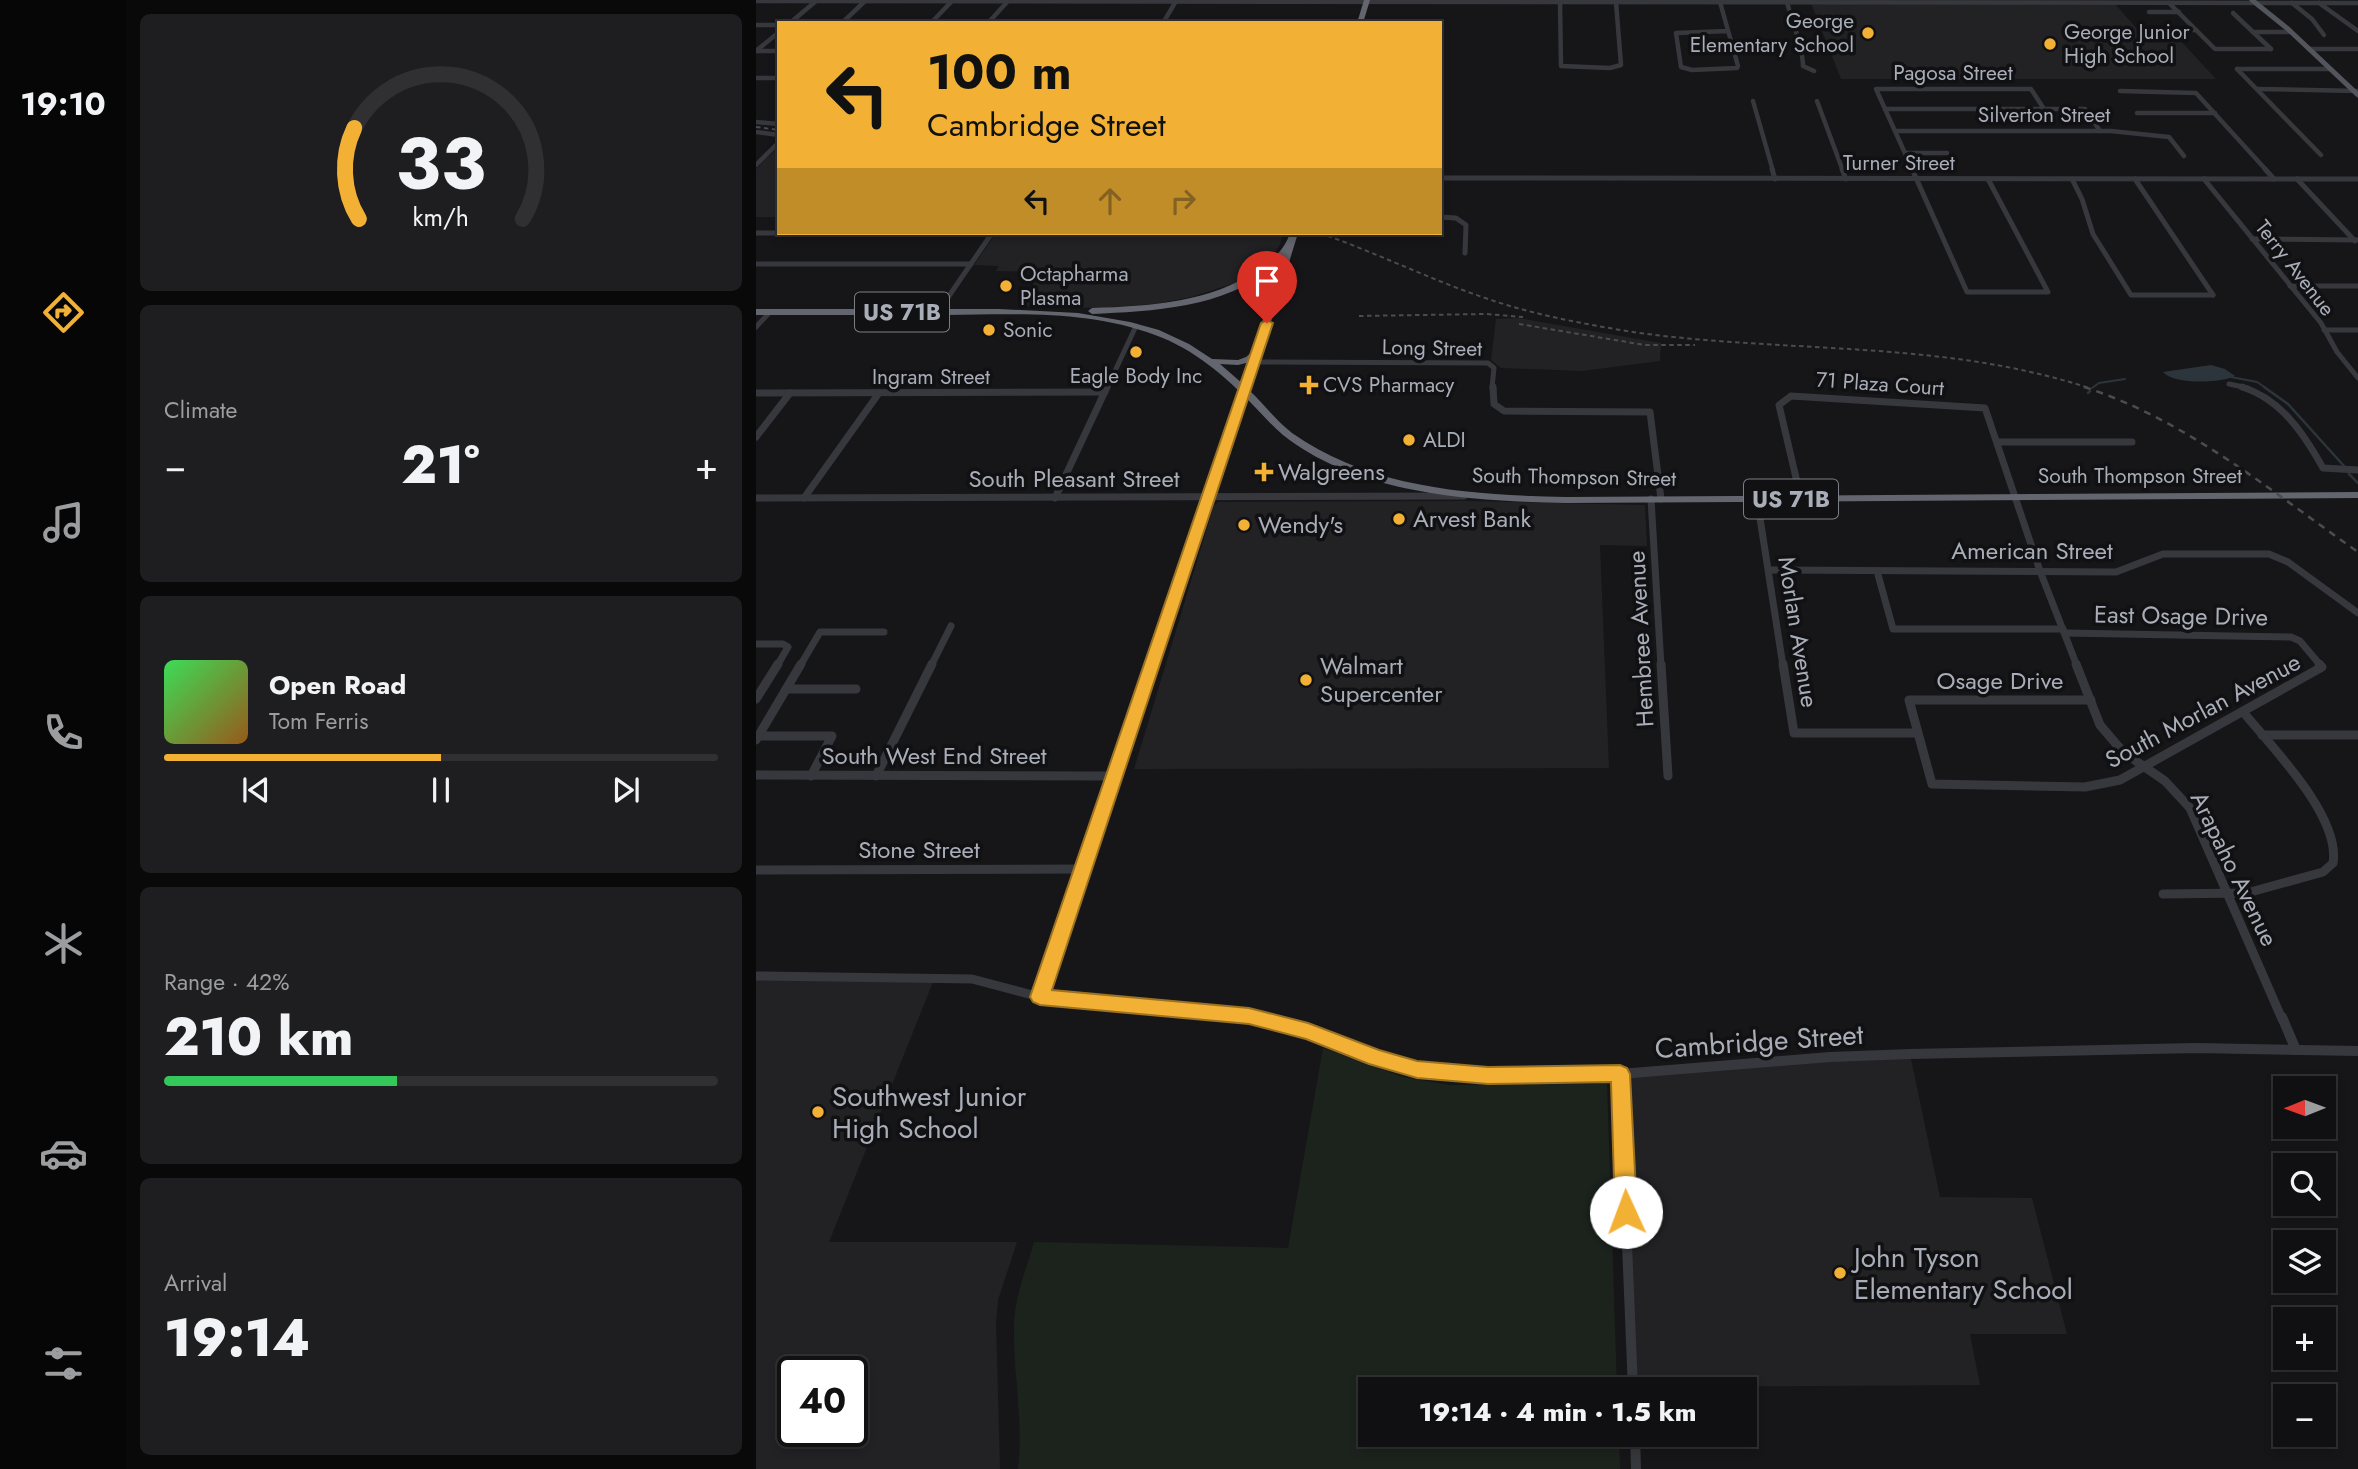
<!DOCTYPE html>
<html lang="en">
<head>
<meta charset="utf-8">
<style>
  :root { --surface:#101012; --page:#1e1e20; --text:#f1f3f6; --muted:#9c9d9f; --line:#303032; --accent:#f2b134 }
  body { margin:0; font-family:Jost,sans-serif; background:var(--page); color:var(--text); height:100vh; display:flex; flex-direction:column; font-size:26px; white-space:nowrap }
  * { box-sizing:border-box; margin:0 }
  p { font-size:23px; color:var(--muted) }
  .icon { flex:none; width:38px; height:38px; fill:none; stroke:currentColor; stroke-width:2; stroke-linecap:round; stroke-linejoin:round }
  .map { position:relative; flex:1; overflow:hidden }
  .sheet { display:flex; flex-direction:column; gap:14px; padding:14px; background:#09090a; width:630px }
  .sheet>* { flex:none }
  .banner { position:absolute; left:21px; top:21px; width:665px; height:214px; border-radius:0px; box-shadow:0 4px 10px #0003,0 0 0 2px var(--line); background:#f2b134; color:#111; overflow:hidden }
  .needle { width:46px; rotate:269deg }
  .controls { position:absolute; left:1517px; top:1076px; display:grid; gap:14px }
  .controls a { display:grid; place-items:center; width:63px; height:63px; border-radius:0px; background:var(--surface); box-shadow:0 4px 10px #0003,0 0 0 2px var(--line); font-size:35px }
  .speed { position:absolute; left:21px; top:1356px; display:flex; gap:14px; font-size:35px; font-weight:700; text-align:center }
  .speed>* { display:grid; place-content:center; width:91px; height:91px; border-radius:50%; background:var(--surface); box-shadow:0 4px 10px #0003,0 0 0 2px var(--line); line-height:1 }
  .speed .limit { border:4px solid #111; border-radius:10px; background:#fff; color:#111 }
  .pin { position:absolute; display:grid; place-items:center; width:60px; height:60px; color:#fff; margin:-72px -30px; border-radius:50% 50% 50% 0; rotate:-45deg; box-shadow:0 0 7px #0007 }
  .pin .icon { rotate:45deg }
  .me { position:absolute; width:77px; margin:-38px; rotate:358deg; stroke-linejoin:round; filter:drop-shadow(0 0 5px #0008) }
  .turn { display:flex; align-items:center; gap:24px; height:147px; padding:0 35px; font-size:32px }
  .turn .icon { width:91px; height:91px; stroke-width:2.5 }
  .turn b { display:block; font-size:49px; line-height:60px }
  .lanes { display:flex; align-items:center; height:66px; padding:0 35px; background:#0003; justify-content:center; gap:35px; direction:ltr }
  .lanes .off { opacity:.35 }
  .big { font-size:52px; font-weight:800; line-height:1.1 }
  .sheet .tile { flex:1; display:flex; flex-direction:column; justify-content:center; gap:10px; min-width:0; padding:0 24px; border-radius:10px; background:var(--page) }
  .sheet .dial { align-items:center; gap:0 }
  .dial svg { height:182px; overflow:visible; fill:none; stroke:var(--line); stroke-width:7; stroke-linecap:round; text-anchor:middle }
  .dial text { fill:var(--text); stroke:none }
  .song { display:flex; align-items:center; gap:21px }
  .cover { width:84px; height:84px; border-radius:10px; background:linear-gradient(135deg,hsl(130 70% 55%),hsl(30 70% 35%)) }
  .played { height:7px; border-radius:4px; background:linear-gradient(90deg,var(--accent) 50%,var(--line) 50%) }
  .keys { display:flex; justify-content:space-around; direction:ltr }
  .heat { display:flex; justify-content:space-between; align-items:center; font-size:38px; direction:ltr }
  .charge { height:10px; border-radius:5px; background:linear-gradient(90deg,#34c759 42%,var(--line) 0) }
  .trip { position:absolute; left:602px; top:1377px; width:399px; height:70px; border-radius:0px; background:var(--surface); box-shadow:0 4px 10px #0003,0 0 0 2px var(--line); font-weight:800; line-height:70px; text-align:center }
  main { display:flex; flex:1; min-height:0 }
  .dock { display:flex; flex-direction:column; width:126px; justify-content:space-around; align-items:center; background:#060607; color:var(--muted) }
  .dock .icon { width:49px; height:49px }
  .dock .on { color:var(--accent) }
  .dock b { font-size:32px; color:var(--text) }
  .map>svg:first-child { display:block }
</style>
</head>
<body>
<main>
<nav class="dock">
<b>19:10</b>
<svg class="icon on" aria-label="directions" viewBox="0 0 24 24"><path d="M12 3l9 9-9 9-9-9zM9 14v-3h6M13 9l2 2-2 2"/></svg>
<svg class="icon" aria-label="music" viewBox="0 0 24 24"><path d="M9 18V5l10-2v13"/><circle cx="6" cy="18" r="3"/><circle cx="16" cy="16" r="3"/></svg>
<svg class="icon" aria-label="phone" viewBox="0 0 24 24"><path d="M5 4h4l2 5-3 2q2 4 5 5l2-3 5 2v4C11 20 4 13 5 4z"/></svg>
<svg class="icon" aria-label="climate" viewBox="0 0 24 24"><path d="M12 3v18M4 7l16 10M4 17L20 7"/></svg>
<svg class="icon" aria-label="car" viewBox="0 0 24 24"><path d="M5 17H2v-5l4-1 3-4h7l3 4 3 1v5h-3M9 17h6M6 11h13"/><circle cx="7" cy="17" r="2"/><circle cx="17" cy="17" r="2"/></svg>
<svg class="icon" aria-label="filters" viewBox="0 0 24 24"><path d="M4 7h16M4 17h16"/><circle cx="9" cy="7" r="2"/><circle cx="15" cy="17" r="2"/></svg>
</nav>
<section class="sheet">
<div class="tile dial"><svg viewBox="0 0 100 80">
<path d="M14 69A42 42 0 1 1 86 69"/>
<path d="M14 69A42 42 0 0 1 12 29" stroke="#f2b134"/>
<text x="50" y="56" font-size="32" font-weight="700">33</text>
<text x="50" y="72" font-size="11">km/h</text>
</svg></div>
<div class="tile"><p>Climate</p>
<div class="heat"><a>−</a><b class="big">21°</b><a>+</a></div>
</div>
<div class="tile">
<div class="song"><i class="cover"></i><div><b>Open Road</b><p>Tom Ferris</p></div></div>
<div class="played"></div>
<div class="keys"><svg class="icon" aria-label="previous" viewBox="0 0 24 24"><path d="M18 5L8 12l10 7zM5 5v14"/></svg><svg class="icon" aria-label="pause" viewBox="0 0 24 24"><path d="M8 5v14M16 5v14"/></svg><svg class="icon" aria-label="next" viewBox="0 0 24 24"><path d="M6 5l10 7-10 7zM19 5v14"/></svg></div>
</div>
<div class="tile"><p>Range · 42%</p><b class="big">210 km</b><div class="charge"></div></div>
<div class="tile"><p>Arrival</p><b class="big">19:14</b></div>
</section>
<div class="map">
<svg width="1602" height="1469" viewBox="0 0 1602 1469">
  <rect width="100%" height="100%" fill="#161618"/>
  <g fill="#222225" fill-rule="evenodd">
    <polygon points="1055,3 1359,4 1390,39 1423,39 1460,79 1085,79"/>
    <polygon points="23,146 23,217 0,217 0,169"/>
    <polygon points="240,233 527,233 524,245 509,266 476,284 435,297 399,304 342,308 265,306 284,272 240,271 243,266 218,265"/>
    <polygon points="763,318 905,343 904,361 826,371 745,368 735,360 740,319"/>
    <polygon points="709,501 889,505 891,546 844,545 853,768 378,769 458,505 462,502"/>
    <path d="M 0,980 L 177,982 L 73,1242 L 261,1242 L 242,1300 L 240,1322 L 244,1469 L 0,1469 ZM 37,1372 L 96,1372 L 96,1432 L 37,1432 Z"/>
    <polygon points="1154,1054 1184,1197 1276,1198 1311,1334 1214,1334 1224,1385 877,1387 864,1074"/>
  </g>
  <path fill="#1c231d" d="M 567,1048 L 647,1077 L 694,1085 L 851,1083 L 861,1389 L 614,1390 L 614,1435 L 863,1435 L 864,1469 L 262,1469 C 268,1421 257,1375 258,1327 C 258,1298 270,1270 278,1242 L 532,1248 Z"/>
  <path fill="#2c353c" d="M 1455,365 L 1469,369 L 1479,376 C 1466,383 1417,385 1407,372 Z"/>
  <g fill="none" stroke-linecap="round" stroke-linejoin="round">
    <g stroke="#2c353c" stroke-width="2">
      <polyline points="1475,377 1501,382 1510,388"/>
      <polyline points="1336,388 1343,383 1369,379"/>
    </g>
    <g stroke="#2c353c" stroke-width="2.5">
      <polyline points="1508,387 1532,404 1588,466"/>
      <polyline points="1332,393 1334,391"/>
      <polyline points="1593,474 1602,483"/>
    </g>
    <g stroke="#37383d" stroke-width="4.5">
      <polyline points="0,1 1602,3"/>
      <polyline points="804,2 805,66 854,68 865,65 860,2"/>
      <polyline points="964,2 982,66 981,68 936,70 925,67 920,33 972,31"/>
      <path d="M 1031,2 C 1036,22 1047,47 1047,66 L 1058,71"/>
      <polyline points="1413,3 1459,49 1515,49"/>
      <polyline points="1536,3 1556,19 1568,35"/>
      <polyline points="1563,3 1602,31"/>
      <polyline points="1393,12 1423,12"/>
      <polyline points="1477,13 1515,49"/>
      <polyline points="34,23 60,1"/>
      <polyline points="86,23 109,1"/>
      <polyline points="175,23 196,1"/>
      <polyline points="232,23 252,1"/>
      <polyline points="407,23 420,1"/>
      <polyline points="0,25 23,25"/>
      <polyline points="1409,30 1440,30"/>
      <polyline points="1497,32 1533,32"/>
      <polyline points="1553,49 1602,49"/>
      <polyline points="0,51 23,32"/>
      <polyline points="0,51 23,51"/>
      <polyline points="1481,69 1565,155"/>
      <polyline points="1481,69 1574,69"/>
      <polyline points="0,78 23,78"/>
      <polyline points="1501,89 1602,91"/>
      <polyline points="1364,91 1440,93 1511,171"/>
      <polyline points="997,101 1017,171"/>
      <polyline points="1061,101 1087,171"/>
      <polyline points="1129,109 1329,109 1344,131"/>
      <polyline points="1381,113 1459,113"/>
      <polyline points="0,122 23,124"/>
      <polyline points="1139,131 1355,131 1413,137 1428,156"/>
      <polyline points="0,132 23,135"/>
      <polyline points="1149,153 1191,153"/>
      <polyline points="0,165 23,142"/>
      <polyline points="1157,171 1120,89 1275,89 1288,109"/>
    </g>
    <g stroke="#37383d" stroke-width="5">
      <polyline points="1016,169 1019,179"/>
      <polyline points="1086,169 1090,179"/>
      <polyline points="1156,169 1211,292 1292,292 1232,179"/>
      <polyline points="1509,169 1518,179"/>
      <polyline points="684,178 1602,179"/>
      <polyline points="1316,179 1326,199 1337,234 1375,295 1457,295"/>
      <polyline points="1379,179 1457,295"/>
      <polyline points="1448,179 1565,323 1581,352 1602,378"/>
      <polyline points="1541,179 1599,241"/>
      <polyline points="684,217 700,218 710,225 709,253"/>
      <polyline points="0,233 231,233"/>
      <polyline points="1496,239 1602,240"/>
      <polyline points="0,264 215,264"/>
      <polyline points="1534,286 1602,286"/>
      <polyline points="182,312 236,233"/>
      <polyline points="0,327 14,312"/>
      <polyline points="1568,330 1602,330"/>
      <polyline points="499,362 732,363 738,368 736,388"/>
      <polyline points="1473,384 1492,388"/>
      <polyline points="351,388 380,326"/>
    </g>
    <g stroke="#37383d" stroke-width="7">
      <polyline points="737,387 738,404 748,411 894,412 905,499"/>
      <path d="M 1486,387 C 1525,399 1548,434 1567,468 L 1602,470"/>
      <polyline points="0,393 349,392"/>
      <polyline points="0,437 34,393"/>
      <polyline points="1242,442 1376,442"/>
      <polyline points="0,498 708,496"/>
      <polyline points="48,498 123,393"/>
      <polyline points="299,498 351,387"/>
      <polyline points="895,499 905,666"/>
      <polyline points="1001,499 1027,666"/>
      <polyline points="1045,499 1023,405 1035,396 1229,408 1284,571 1321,666"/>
      <polyline points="1013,570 1360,572 1407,554 1513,554 1532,562 1602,613"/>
      <polyline points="1121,571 1137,629 1307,629"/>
      <polyline points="1309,633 1535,637 1544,641 1565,666"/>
      <polyline points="0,644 27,644 32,647 21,666"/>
      <polyline points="44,666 64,632 128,632"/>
      <polyline points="175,666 195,626"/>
      <polyline points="394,666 489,392"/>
    </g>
    <g stroke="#37383d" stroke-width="9">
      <polyline points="905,664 912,776"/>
      <polyline points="1027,664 1038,733 1161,733"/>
      <polyline points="1320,664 1344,725 1367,752 1409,781 1434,808 1526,1019"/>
      <polyline points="30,689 100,689"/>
      <polyline points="0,699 22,664"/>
      <polyline points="1335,700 1153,700 1176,784 1329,787 1364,780 1566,667 1563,664"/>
      <polyline points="1506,735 1602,735"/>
      <polyline points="2,736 76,736 55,776"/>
      <polyline points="0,740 45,664"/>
      <polyline points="0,775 356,776"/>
      <polyline points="120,776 176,664"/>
      <polyline points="0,870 327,869"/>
      <path d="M 1407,894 L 1491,893 L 1567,872 L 1577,863 C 1585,817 1516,747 1488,713"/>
      <polyline points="0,976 216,979 284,997 505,1019"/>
      <polyline points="284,997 395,664"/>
    </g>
    <g stroke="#37383d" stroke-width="10">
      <polyline points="498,1017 552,1031 620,1058 654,1068 695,1074 864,1074 1074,1057 1154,1054 1440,1048 1602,1051"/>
      <polyline points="1526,1017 1540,1050"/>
      <polyline points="864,1074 877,1390"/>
      <polyline points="879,1435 880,1469"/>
    </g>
    <polyline stroke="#53555c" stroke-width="5" points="1496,0 1532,29 1602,95"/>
    <g fill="#63666e" fill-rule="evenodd">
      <polygon points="608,0 614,0 607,23 601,23"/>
      <path d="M 534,233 L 542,233 L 494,391 C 508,404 520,421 536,433 C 615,489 716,495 810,497 L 1602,492 L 1602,498 L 810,503 C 717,501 603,495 527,435 C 516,426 507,415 497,405 C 469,376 438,349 399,335 C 334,310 259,314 190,315 C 127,315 63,315 0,315 L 0,309 L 243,309 L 322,313 L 374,322 L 403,330 L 433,344 L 456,359 L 482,360 L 490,357 L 497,351 L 526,258 C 479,308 400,311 336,314 L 332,311 L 336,308 C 393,306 455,303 503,269 C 517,260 529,249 534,233 ZM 494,362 L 487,384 L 464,364 L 482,365 Z"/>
    </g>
    <g stroke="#4a4c52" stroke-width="2" stroke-dasharray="4.5 3.5" stroke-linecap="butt">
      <polyline points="0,127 23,130"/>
      <path d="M 564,233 C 621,253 675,280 732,299 C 779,315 828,324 877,332 C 1031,354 1183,339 1333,388"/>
      <polyline points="603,316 730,314 767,317"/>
      <polyline points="763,324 889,345 939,345"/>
    </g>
    <path stroke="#4a4c52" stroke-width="2.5" stroke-dasharray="7 6" stroke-linecap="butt" d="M 1328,387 C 1429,419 1516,492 1602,552"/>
  </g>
  <polygon fill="#f2b134" stroke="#9d7322" stroke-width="2" points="511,320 517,323 296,990 493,1008 552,1023 623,1050 661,1061 732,1067 864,1065 871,1068 874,1074 881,1212 877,1219 870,1222 862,1219 859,1212 855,1082 732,1084 661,1078 613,1064 550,1039 493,1024 284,1005 277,1002 274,997 505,323"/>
  <g fill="#f2b134" stroke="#111113" stroke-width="2.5">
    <circle cx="1112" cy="33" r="7"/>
    <circle cx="1294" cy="44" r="7"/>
    <circle cx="250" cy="286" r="7"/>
    <circle cx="233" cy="330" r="7"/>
    <circle cx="380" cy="352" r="7"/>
    <path d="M549.5 374.5h7v7h7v7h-7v7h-7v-7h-7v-7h7z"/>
    <circle cx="653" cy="440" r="7"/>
    <path d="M504.5 461.5h7v7h7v7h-7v7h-7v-7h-7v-7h7z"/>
    <circle cx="643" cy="519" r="7"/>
    <circle cx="488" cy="525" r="7"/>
    <circle cx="550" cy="680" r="7"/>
    <circle cx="62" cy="1112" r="7"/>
    <circle cx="1084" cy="1273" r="7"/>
  </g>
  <g text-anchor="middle" stroke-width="7" stroke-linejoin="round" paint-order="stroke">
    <g font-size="21" fill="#a8adb8" stroke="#111113" text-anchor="start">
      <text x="1098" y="28" text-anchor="end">George<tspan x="1098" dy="24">Elementary School</tspan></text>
      <text x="1308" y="39">George Junior<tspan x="1308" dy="24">High School</tspan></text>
      <text x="264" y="281">Octapharma<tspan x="264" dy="24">Plasma</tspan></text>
      <text x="247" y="337">Sonic</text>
      <text x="380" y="383" text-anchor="middle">Eagle Body Inc</text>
      <text x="567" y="392">CVS Pharmacy</text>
      <text x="667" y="447">ALDI</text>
    </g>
    <g font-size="21" fill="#a8adb8" stroke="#111113">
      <text x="1197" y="80">Pagosa Street</text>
      <text x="1288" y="122">Silverton Street</text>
      <text x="1143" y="170">Turner Street</text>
      <text transform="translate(1539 268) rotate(52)" y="7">Terry Avenue</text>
      <text transform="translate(676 348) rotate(1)" y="7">Long Street</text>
      <text x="175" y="384">Ingram Street</text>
      <text transform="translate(1124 384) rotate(4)" y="7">71 Plaza Court</text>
      <text x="1384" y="483">South Thompson Street</text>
      <text transform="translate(818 477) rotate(1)" y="7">South Thompson Street</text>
    </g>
    <g fill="#111113" stroke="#7b7e86" stroke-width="2">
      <rect x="99" y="292.5" width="94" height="39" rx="5"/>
      <rect x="988" y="479.5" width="94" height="39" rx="5"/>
    </g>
    <g font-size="23" font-weight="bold" fill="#a8adb8">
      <text x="146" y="320">US 71B</text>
      <text x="1035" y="507">US 71B</text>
    </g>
    <g font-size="24" fill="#a8adb8" stroke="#111113" text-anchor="start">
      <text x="522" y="480">Walgreens</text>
      <text x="657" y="527">Arvest Bank</text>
      <text x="502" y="533">Wendy's</text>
      <text x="564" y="674">Walmart<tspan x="564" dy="28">Supercenter</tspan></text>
    </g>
    <g font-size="24" fill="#a8adb8" stroke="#111113">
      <text x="318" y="487">South Pleasant Street</text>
      <text x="1276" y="559">American Street</text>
      <text transform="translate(1425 616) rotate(1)" y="8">East Osage Drive</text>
      <text transform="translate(1042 632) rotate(81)" y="8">Morlan Avenue</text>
      <text transform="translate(885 639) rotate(-93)" y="8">Hembree Avenue</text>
      <text x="1244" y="689">Osage Drive</text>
      <text transform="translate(1447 711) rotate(-28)" y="8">South Morlan Avenue</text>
      <text x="178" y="764">South West End Street</text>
      <text x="163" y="858">Stone Street</text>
      <text transform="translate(1478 869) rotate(64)" y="8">Arapaho Avenue</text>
    </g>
    <g font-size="28" fill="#a8adb8" stroke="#111113">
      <text transform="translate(1003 1041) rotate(-4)" y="10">Cambridge Street</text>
    </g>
    <g font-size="28" fill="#a8adb8" stroke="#111113" text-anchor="start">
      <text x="76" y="1106">Southwest Junior<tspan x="76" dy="32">High School</tspan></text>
      <text x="1098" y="1267">John Tyson<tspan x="1098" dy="32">Elementary School</tspan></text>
    </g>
  </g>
</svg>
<div class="controls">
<a><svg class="needle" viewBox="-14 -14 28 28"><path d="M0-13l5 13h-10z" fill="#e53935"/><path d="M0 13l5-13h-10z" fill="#9c9d9f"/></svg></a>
<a><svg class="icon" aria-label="search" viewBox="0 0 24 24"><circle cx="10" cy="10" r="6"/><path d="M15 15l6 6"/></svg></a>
<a><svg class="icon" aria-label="layers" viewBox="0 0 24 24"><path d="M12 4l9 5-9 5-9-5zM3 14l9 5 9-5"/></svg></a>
<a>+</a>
<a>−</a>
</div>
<div class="speed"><div class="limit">40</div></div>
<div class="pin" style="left:511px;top:323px;background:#d93025"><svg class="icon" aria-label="arrive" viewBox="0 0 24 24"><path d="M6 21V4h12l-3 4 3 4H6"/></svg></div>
<svg class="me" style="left:870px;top:1212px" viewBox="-20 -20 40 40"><circle r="19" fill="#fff"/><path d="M0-13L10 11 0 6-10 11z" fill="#f2b134"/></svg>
<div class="trip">19:14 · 4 min · 1.5 km</div>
<div class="banner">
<div class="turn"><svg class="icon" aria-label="left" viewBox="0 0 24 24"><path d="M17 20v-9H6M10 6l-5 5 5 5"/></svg><div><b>100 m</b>Cambridge Street</div></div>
<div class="lanes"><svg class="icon" aria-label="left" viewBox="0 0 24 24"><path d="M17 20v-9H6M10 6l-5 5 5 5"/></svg><svg class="icon off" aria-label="ahead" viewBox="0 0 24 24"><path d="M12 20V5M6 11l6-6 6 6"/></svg><svg class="icon off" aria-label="right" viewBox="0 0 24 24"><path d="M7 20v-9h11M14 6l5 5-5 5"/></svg></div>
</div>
</div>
</main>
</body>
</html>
